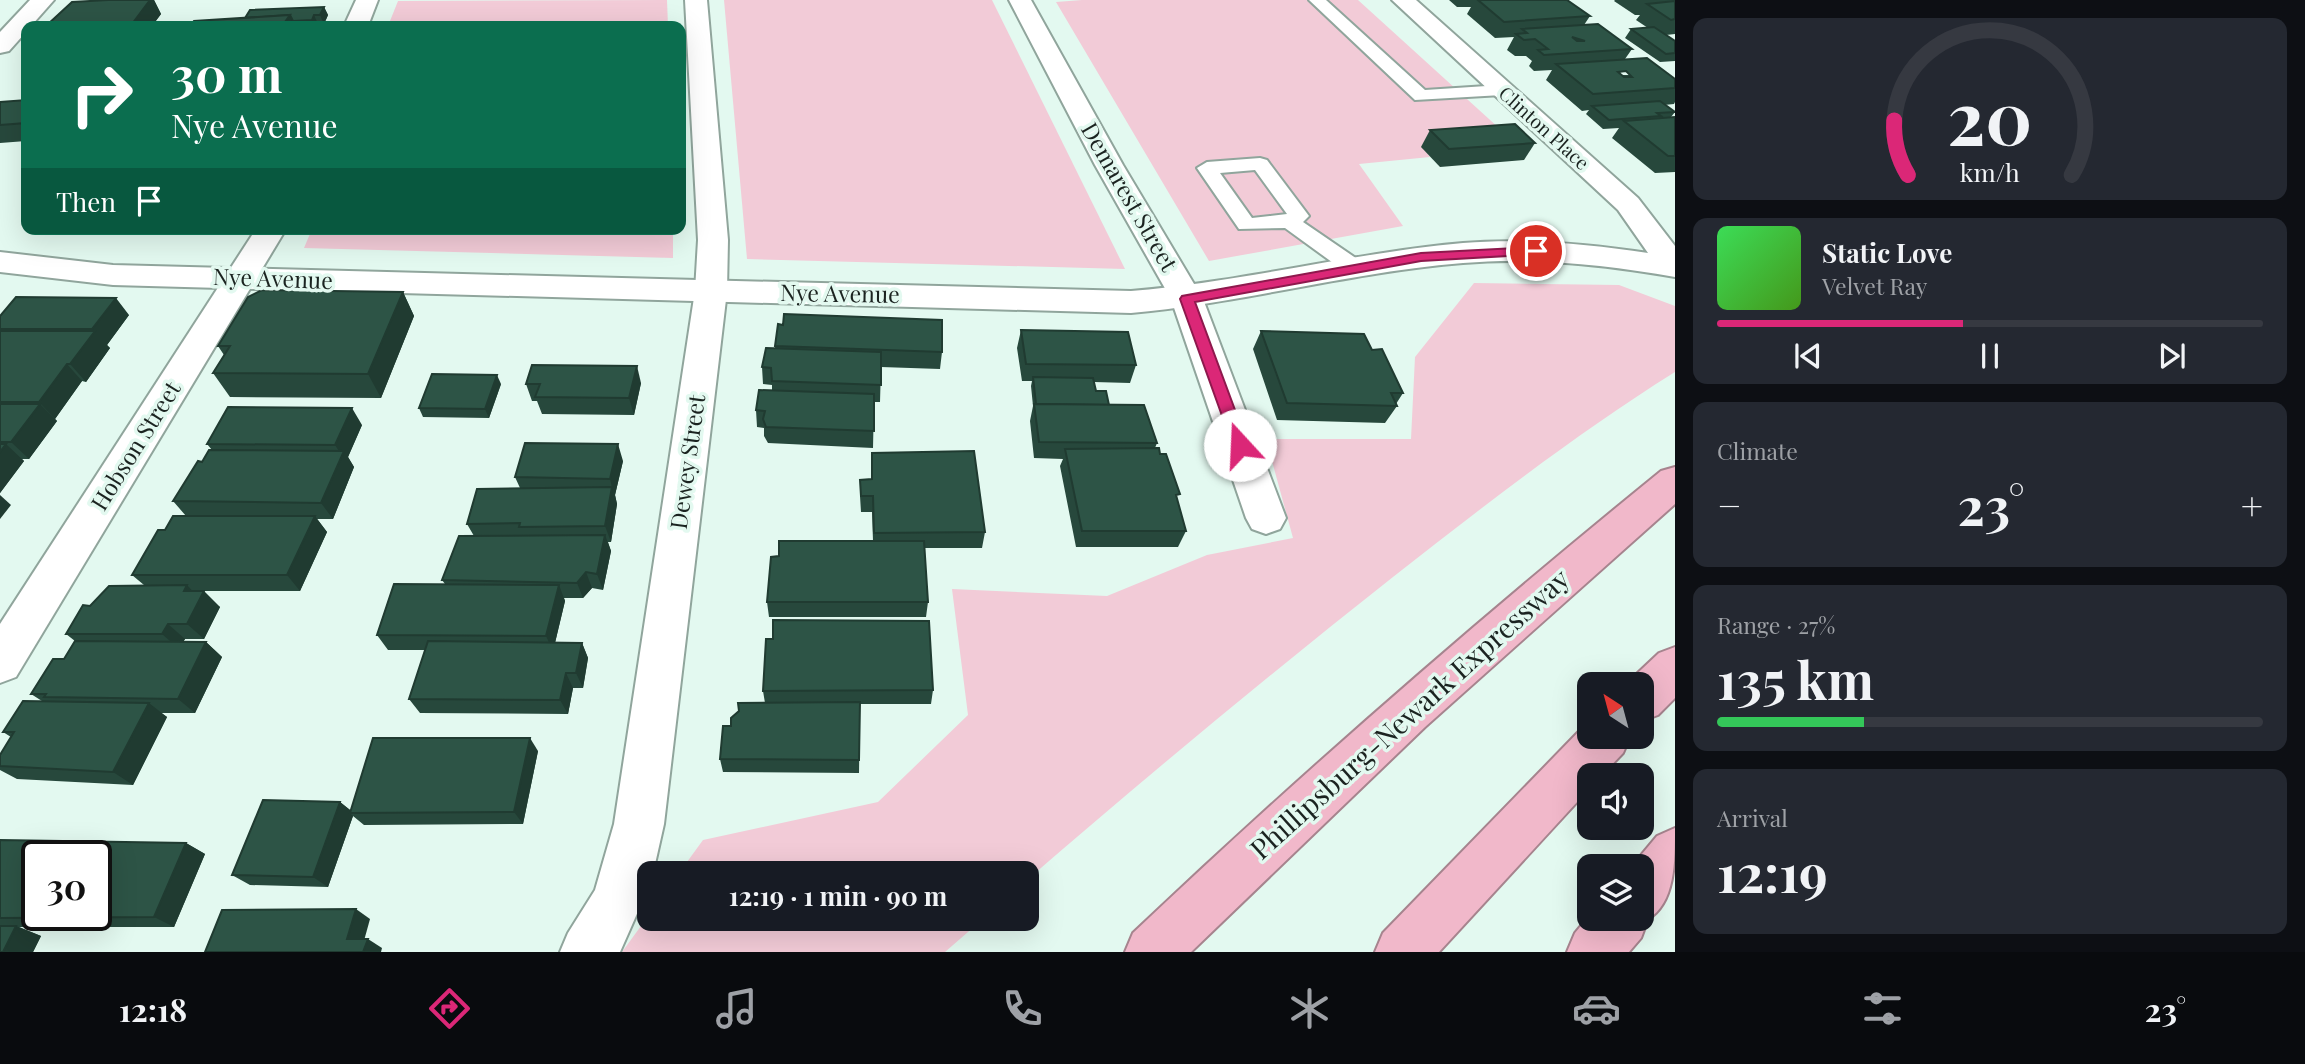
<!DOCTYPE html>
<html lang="en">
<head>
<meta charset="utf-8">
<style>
  :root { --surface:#171b24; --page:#242831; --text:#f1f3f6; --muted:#9ea1a6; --line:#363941; --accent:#db2777 }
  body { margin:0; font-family:"Playfair Display",serif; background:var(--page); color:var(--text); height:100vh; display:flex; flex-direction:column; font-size:26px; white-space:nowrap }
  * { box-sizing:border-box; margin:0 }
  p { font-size:23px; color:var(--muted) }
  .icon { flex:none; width:38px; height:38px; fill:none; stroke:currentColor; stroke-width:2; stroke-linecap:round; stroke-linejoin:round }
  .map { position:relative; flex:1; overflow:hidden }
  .details { display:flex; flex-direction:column; gap:18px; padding:18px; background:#0d0f14; width:630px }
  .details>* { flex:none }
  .guide { position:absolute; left:21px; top:21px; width:665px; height:214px; border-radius:14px; box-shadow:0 7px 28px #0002; background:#0b6e4f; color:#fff; overflow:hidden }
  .needle { width:46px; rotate:324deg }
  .controls { position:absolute; left:1577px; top:672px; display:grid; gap:14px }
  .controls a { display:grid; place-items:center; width:77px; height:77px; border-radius:14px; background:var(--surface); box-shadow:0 7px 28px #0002; font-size:35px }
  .speed { position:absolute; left:21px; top:840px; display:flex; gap:14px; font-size:35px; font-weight:700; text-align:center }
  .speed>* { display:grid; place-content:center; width:91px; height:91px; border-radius:50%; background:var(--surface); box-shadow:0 7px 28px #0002; line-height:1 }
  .speed .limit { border:4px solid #111; border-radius:10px; background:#fff; color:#111 }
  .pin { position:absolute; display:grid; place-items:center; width:60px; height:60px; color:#fff; margin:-30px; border:4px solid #fff; border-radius:50%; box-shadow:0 2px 7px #0007 }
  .me { position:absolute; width:77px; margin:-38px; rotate:340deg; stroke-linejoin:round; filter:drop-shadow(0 0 5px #0008) }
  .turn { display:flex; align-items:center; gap:24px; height:147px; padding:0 35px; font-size:32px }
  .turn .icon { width:91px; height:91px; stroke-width:2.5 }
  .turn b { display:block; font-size:49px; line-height:60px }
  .then { display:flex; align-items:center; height:66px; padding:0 35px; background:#0003; gap:14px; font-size:26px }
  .big { font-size:52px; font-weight:700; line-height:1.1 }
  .details .tile { flex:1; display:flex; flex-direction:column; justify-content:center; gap:10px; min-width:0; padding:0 24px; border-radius:14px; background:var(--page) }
  .details .dial { align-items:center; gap:0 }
  .dial svg { height:182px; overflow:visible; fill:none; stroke:var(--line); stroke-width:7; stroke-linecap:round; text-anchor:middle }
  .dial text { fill:var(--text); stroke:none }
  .song { display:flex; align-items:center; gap:21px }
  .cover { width:84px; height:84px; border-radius:10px; background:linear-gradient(135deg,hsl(130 70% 55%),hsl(100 70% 35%)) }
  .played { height:7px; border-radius:4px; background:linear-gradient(90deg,var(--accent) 45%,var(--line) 45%) }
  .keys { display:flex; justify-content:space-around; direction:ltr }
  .heat { display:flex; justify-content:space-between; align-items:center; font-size:38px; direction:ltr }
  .charge { height:10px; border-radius:5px; background:linear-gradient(90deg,#34c759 27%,var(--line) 0) }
  .trip { position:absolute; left:637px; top:861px; width:402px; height:70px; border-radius:14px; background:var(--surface); box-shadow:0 7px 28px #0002; font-weight:700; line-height:70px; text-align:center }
  .tab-bar { display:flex; height:112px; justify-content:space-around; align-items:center; background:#090b0e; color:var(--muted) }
  .tab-bar .icon { width:49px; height:49px }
  .tab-bar .on { color:var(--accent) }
  .tab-bar b { font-size:32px; color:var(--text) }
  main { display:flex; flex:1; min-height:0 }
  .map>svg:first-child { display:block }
</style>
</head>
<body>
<main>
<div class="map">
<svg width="1675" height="952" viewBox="0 0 1675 952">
  <rect width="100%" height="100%" fill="#e3f9f0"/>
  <g fill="#f2cbd7">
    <polygon points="667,0 668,26 388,26 398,1"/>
    <polygon points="724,0 992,0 1125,269 747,259"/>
    <polygon points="1082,0 1358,0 1511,139 1422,147 1430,157 1359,164 1403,226 1209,261 1056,2"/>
    <polygon points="312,229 673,229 673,258 304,248"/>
    <path d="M 1474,283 L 1619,285 L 1675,306 L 1675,372 C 1576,434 1485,505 1393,577 C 1269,675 1147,776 1027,880 L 1027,873 L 679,873 L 703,840 L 878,802 L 968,715 L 952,589 L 1107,596 L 1207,555 L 1293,538 L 1266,439 L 1411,439 L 1415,357 Z"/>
    <polygon points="649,915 649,919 983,919 945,952 622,952"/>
  </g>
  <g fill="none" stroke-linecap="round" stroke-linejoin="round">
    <g stroke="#90a59c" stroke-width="4">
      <g id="service">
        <polygon points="1309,0 1326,0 1425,90 1502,85 1511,90 1502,95 1415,100"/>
        <path d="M 1260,158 L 1267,160 L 1309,216 L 1303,222 L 1363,263 L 1366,268 L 1363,273 L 1347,273 L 1285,228 L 1239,229 L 1197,168 L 1207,162 ZM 1255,170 L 1287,214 L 1252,218 L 1220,173 Z"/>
      </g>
    </g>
    <g stroke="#90a59c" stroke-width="4">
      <g id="minor">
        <polygon points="30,0 54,0 31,26 26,26 26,32 9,51 0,53 0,32"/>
        <polygon points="356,0 378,0 368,26 344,26"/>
        <polygon points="685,0 707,0 728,240 727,291 664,824 653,873 649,873 647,891 620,952 560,952 568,933 595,890 614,824 695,291 698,240"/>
        <polygon points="1009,0 1031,0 1123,165 1203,299 1286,518 1280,529 1266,534 1252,529 1246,518 1171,299 1095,165"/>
        <polygon points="256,229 286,229 16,677 0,683 0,624"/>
      </g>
    </g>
    <g stroke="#90a59c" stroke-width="4">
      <path id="tertiary" d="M 1392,0 L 1416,0 L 1638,198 L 1675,246 L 1675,277 C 1605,265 1534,257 1463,263 C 1351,272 1243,303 1131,313 L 113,285 L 0,272 L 0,252 L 113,265 L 1131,291 C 1243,282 1351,253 1463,243 C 1525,238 1587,244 1648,253 L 1618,210 Z"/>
    </g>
    <g stroke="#a6848e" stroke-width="4">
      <g id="motorway">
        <path d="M 1675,467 L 1675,504 L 1425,727 L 1191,952 L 1125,952 L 1133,933 C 1303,772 1479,619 1661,471 Z"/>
        <polygon points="1675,647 1675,698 1658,715 1642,721 1642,684 1626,684 1659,653"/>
        <polygon points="1589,721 1589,737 1630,737 1623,753 1602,775 1589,775 1589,789 1439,952 1375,952 1383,933"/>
        <path d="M 1675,828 C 1675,862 1675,903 1648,919 L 1641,938 L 1629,952 L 1567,952 L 1575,933 L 1589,916 L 1642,919 L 1642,866 L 1632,866 L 1657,836 Z"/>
      </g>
    </g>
    <use href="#service" fill="#fff" fill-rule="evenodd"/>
    <use href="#minor" fill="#fff" fill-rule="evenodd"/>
    <use href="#tertiary" fill="#fff" fill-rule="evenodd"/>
    <use href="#motorway" fill="#f1b8ca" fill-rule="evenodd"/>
  </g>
  <g fill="#27483c" fill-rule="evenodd">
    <polygon points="108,0 154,0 161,14 152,26 46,26"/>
    <path d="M 1449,0 L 1567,0 L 1590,16 L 1584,25 L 1632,49 L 1625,59 L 1675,79 L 1675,102 L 1674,104 L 1664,105 L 1675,112 L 1671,117 L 1675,117 L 1675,172 L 1655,173 L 1612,138 L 1619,128 L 1603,129 L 1586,114 L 1589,110 L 1582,111 L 1546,80 L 1552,70 L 1534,71 L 1529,66 L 1532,61 L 1526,56 L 1515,56 L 1507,50 L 1514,37 L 1495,38 L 1467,14 L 1471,7 L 1457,7 ZM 1626,71 L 1630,75 L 1622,75 L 1618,72 Z"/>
    <polygon points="1615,0 1675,0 1675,34 1666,35 1675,41 1675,61 1660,62 1625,38 1631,29 1648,28 1636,20 1640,15 1635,15 1614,1"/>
    <polygon points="324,7 328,15 324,24 318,24 317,26 190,26"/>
    <polygon points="26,100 26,141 0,143 0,102"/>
    <polygon points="1430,130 1535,143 1524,160 1440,167 1421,147"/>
    <polygon points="403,292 414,316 381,398 230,397 213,373 224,355 218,346"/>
    <polygon points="129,315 107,345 110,348 86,382 82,381 55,419 57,421 29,459 22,459 24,461 0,493 0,316"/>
    <polygon points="778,324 942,352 940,369 881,367 880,402 874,402 873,448 768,443 764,436 764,428 757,427 756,410 772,390 772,385 763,384 762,367 775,348"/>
    <polygon points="1021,330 1136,365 1130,383 1094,382 1096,391 1109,405 1157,443 1155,448 1177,500 1186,531 1178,547 1076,547 1060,466 1063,459 1034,458 1030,421 1033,406 1031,386 1032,381 1022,381 1017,348"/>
    <polygon points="1261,331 1372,350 1403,393 1396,404 1397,406 1385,423 1277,420 1253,349"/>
    <polygon points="641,383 634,415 542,414 537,401 532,401 526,384"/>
    <polygon points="501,384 489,418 423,417 419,408"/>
    <polygon points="362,425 348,457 354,467 333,519 317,519 327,532 300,591 192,591 220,607 204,639 185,639 183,642 206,642 222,657 195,713 161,713 167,717 133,785 17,779 0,770 0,755 11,737 3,732 42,701 31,694 64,659 75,641 66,634 90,606 144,585 132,575 165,530 186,516 173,501 212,450 207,444"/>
    <polygon points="872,453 985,532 982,548 924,548 928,602 926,617 769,617 767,602 779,556 873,541 872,512 861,512 860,496 860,480 871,479"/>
    <polygon points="623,461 615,495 617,504 611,542 608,542 611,551 603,590 592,588 583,598 564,598 565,601 555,643 582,643 588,658 583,688 573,688 568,714 420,713 409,699 425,650 388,650 377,635 445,584 442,580 474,536 467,524 520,488 515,477"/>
    <polygon points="933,690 931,704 860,704 859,773 723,772 720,759 731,726 765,703 763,691"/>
    <polygon points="538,751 523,824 364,825 353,816 328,887 250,885 232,875 340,802 351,811"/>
    <polygon points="0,840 186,843 205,854 174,927 19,927 41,936 33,952 0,952"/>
  </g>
  <g fill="#203b31">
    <polygon points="150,0 154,0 161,14 152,26 134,26 132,24"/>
    <polygon points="324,7 328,15 324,24 320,15"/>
    <polygon points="290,15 295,26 282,26"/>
    <polygon points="314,15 318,24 317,26 314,26 312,20"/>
    <polygon points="403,292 414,316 381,398 368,374"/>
    <polygon points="116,298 129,315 107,345 110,348 86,382 70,364 95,332 92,329"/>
    <polygon points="67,364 82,381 55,419 39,402"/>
    <polygon points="637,366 641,383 634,415 629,398"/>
    <polygon points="497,375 501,384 489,418 485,409"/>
    <polygon points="40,404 57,421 29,459 11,442"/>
    <polygon points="352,408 362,425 348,457 354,467 333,519 321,503 342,456 335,445"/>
    <polygon points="6,444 24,461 0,493 0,452"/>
    <polygon points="618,444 623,461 615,495 617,504 611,542 605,526 612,488 610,479"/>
    <polygon points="0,495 11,505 0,519"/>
    <polygon points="315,516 327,532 300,591 287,575"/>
    <polygon points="605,535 611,551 603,590 597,574"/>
    <polygon points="586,572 592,588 583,598 577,583"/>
    <polygon points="187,585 200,599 204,591 220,607 204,639 187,624 184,591"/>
    <polygon points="559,585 565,601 553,651 546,636"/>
    <polygon points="168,624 185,639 179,649 162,634"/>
    <polygon points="206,642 222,657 195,713 178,699"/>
    <polygon points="582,643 588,658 583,688 576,673"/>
    <polygon points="566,673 573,688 568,714 560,700"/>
    <polygon points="149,703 167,717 133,785 113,772"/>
    <polygon points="530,738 538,751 523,824 514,812"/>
    <polygon points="340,802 354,813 350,813 353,816 328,887 313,877"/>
    <polygon points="186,843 205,854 174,927 154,917"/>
    <polygon points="356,909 370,919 362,948 347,939"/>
    <polygon points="16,926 41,936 33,952 3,952"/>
    <polygon points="368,939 382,948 381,952 363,952"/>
  </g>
  <g fill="#2d5446" stroke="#203b31" stroke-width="2" fill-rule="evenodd">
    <polygon points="108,0 150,0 132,24 46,26 72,2"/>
    <polygon points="1478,0 1567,0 1590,16 1504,22"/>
    <polygon points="1675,1 1675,19 1671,20 1647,4"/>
    <polygon points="324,7 320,15 314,15 312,20 293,21 290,15 245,18 250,10"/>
    <polygon points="290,15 282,26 190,26 194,21"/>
    <path d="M 1598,24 L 1632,49 L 1544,55 L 1538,50 L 1548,49 L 1535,39 L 1524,40 L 1516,34 L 1527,33 L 1522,29 ZM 1572,37 L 1585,41 L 1577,41 Z"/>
    <polygon points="1654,27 1675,41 1675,53 1666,54 1631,29"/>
    <path d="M 1647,58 L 1675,79 L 1675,88 L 1593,94 L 1556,64 ZM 1626,71 L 1632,77 L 1624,77 L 1618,72 Z"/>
    <polygon points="26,100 26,123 0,125 0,102"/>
    <polygon points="1660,101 1675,112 1657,113 1661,116 1609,120 1592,106"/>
    <polygon points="1675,117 1675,156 1668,156 1624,121"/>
    <polygon points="1515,124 1535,143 1449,149 1430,130"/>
    <polygon points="262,290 403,292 368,374 213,373 230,346 218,346 248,297"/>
    <polygon points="16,297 116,298 92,329 0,329 0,316"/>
    <polygon points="784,314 942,320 942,352 775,346 778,324 783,325"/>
    <polygon points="1021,330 1128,332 1136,365 1026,364"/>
    <polygon points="0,331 95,331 70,364 67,364 39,402 0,402"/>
    <polygon points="1261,331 1364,334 1372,350 1382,349 1403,393 1391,393 1397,406 1287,403"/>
    <polygon points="766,348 881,352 881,385 772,381 771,368 762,367"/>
    <polygon points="532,365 637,366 629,398 535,397 540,384 526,384"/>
    <polygon points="432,374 497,375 485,409 419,408"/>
    <polygon points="1033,377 1093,378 1096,391 1106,391 1109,405 1036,404"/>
    <polygon points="759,390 874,394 874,431 766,427 763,419 765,411 756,410"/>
    <polygon points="0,404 40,404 11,442 0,442"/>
    <polygon points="1034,404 1144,405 1157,443 1039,442"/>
    <polygon points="228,407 352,408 335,445 207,444"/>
    <polygon points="525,443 618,444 610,479 515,477"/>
    <polygon points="0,444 6,444 0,452"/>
    <polygon points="1159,448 1160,454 1166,454 1180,494 1176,495 1186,531 1082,531 1065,449"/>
    <polygon points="209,450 344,451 321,503 173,501 198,461 202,462"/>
    <polygon points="974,451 985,532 874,533 873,496 861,496 860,480 872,479 872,453"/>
    <polygon points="612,487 605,526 519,527 520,523 467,524 477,489"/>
    <polygon points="173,516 315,516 287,575 132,575 158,530 165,530"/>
    <polygon points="605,535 597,574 586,572 577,583 442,580 459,536"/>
    <polygon points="779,541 924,541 928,602 767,602 771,557 779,556"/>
    <polygon points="394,584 559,585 546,636 377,635"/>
    <polygon points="187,585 184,591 204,591 187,624 168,624 162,634 66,634 83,605 90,606 109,586"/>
    <polygon points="773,620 929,621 933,690 763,691 766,639 773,639"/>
    <polygon points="75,641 206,642 178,699 44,697 46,694 31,694 53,659 64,659"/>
    <polygon points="428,641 582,643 576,673 566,673 560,700 409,699"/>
    <polygon points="23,701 149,703 113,772 0,766 0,755 14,732 3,732"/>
    <polygon points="860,702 859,760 720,759 723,726 731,726 731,718 739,711 738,703"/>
    <polygon points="373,738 530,738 514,812 350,813"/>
    <polygon points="263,800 340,802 313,877 232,875"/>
    <path d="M 0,840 L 186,843 L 154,917 L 0,918 ZM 37,856 L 96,856 L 96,915 L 37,915 Z"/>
    <polygon points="356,909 347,939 368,939 363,952 205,952 222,910"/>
    <polygon points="0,926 16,926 3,952 0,952"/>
  </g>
  <polygon fill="#db2777" stroke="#8e194d" stroke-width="2" points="1536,247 1543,251 1541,254 1421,261 1195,302 1248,445 1245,449 1234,449 1180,299 1182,296 1421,253"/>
  <g text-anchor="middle" stroke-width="7" stroke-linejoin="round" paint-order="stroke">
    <g font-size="19" fill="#1b2320" stroke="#e3f9f0">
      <text transform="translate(1544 128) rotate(42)" y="7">Clinton Place</text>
    </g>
    <g font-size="23" fill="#1b2320" stroke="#e3f9f0">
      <text transform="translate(1129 197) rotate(60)" y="8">Demarest Street</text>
      <text transform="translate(273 279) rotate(2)" y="8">Nye Avenue</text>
      <text transform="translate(840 294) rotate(1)" y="8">Nye Avenue</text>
      <text transform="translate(136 446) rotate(-58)" y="8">Hobson Street</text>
      <text transform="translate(688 462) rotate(-82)" y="8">Dewey Street</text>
    </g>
    <g font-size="28" fill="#1b2320" stroke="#e3f9f0">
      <text transform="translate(1410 714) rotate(-42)" y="10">Phillipsburg-Newark Expressway</text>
    </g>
  </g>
</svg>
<div class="controls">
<a><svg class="needle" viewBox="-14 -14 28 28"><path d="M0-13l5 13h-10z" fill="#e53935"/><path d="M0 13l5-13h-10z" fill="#9ea1a6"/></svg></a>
<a><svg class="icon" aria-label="sound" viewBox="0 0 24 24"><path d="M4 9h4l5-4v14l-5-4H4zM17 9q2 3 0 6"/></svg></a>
<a><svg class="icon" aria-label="layers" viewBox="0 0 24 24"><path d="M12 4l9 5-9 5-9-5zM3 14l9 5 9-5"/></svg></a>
</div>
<div class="speed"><div class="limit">30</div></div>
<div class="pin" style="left:1536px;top:251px;background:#d93025"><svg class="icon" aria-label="arrive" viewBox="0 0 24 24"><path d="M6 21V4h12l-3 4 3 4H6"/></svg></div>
<svg class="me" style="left:1240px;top:445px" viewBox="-20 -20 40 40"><circle r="19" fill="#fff"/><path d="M0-13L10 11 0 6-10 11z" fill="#db2777"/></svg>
<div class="trip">12:19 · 1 min · 90 m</div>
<div class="guide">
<div class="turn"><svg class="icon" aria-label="right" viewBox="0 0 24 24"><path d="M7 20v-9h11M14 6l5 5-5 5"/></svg><div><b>30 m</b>Nye Avenue</div></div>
<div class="then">Then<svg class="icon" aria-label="arrive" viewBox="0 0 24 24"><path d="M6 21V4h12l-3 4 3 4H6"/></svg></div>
</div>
</div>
<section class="details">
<div class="tile dial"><svg viewBox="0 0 100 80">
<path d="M14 69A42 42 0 1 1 86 69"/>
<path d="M14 69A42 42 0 0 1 8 45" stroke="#db2777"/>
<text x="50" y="56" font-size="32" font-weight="700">20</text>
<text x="50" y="72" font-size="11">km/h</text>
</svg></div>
<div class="tile">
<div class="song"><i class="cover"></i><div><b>Static Love</b><p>Velvet Ray</p></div></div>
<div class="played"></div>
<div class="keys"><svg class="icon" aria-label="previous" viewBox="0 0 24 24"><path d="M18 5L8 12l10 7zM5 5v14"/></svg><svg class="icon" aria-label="pause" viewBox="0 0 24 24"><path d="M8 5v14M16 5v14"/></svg><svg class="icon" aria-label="next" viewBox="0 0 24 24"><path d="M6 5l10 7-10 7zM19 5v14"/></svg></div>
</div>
<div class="tile"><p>Climate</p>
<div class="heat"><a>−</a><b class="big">23°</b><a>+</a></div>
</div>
<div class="tile"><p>Range · 27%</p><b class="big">135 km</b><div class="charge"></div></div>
<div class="tile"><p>Arrival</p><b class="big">12:19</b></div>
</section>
</main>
<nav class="tab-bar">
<b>12:18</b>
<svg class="icon on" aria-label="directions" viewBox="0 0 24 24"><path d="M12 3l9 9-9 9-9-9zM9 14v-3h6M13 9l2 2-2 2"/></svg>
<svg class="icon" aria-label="music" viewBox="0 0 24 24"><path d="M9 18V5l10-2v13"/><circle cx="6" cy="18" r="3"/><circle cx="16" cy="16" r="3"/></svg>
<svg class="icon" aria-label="phone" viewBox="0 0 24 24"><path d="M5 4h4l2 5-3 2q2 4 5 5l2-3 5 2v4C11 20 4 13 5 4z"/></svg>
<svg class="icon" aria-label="climate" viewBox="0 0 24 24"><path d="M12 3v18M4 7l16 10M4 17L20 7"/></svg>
<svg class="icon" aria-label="car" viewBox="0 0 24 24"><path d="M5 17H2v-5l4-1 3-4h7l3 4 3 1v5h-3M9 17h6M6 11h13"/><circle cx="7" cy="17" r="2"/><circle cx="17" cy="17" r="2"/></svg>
<svg class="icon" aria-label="filters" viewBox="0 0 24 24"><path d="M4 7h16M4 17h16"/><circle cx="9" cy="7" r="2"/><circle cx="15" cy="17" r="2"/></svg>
<b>23°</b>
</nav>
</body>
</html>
